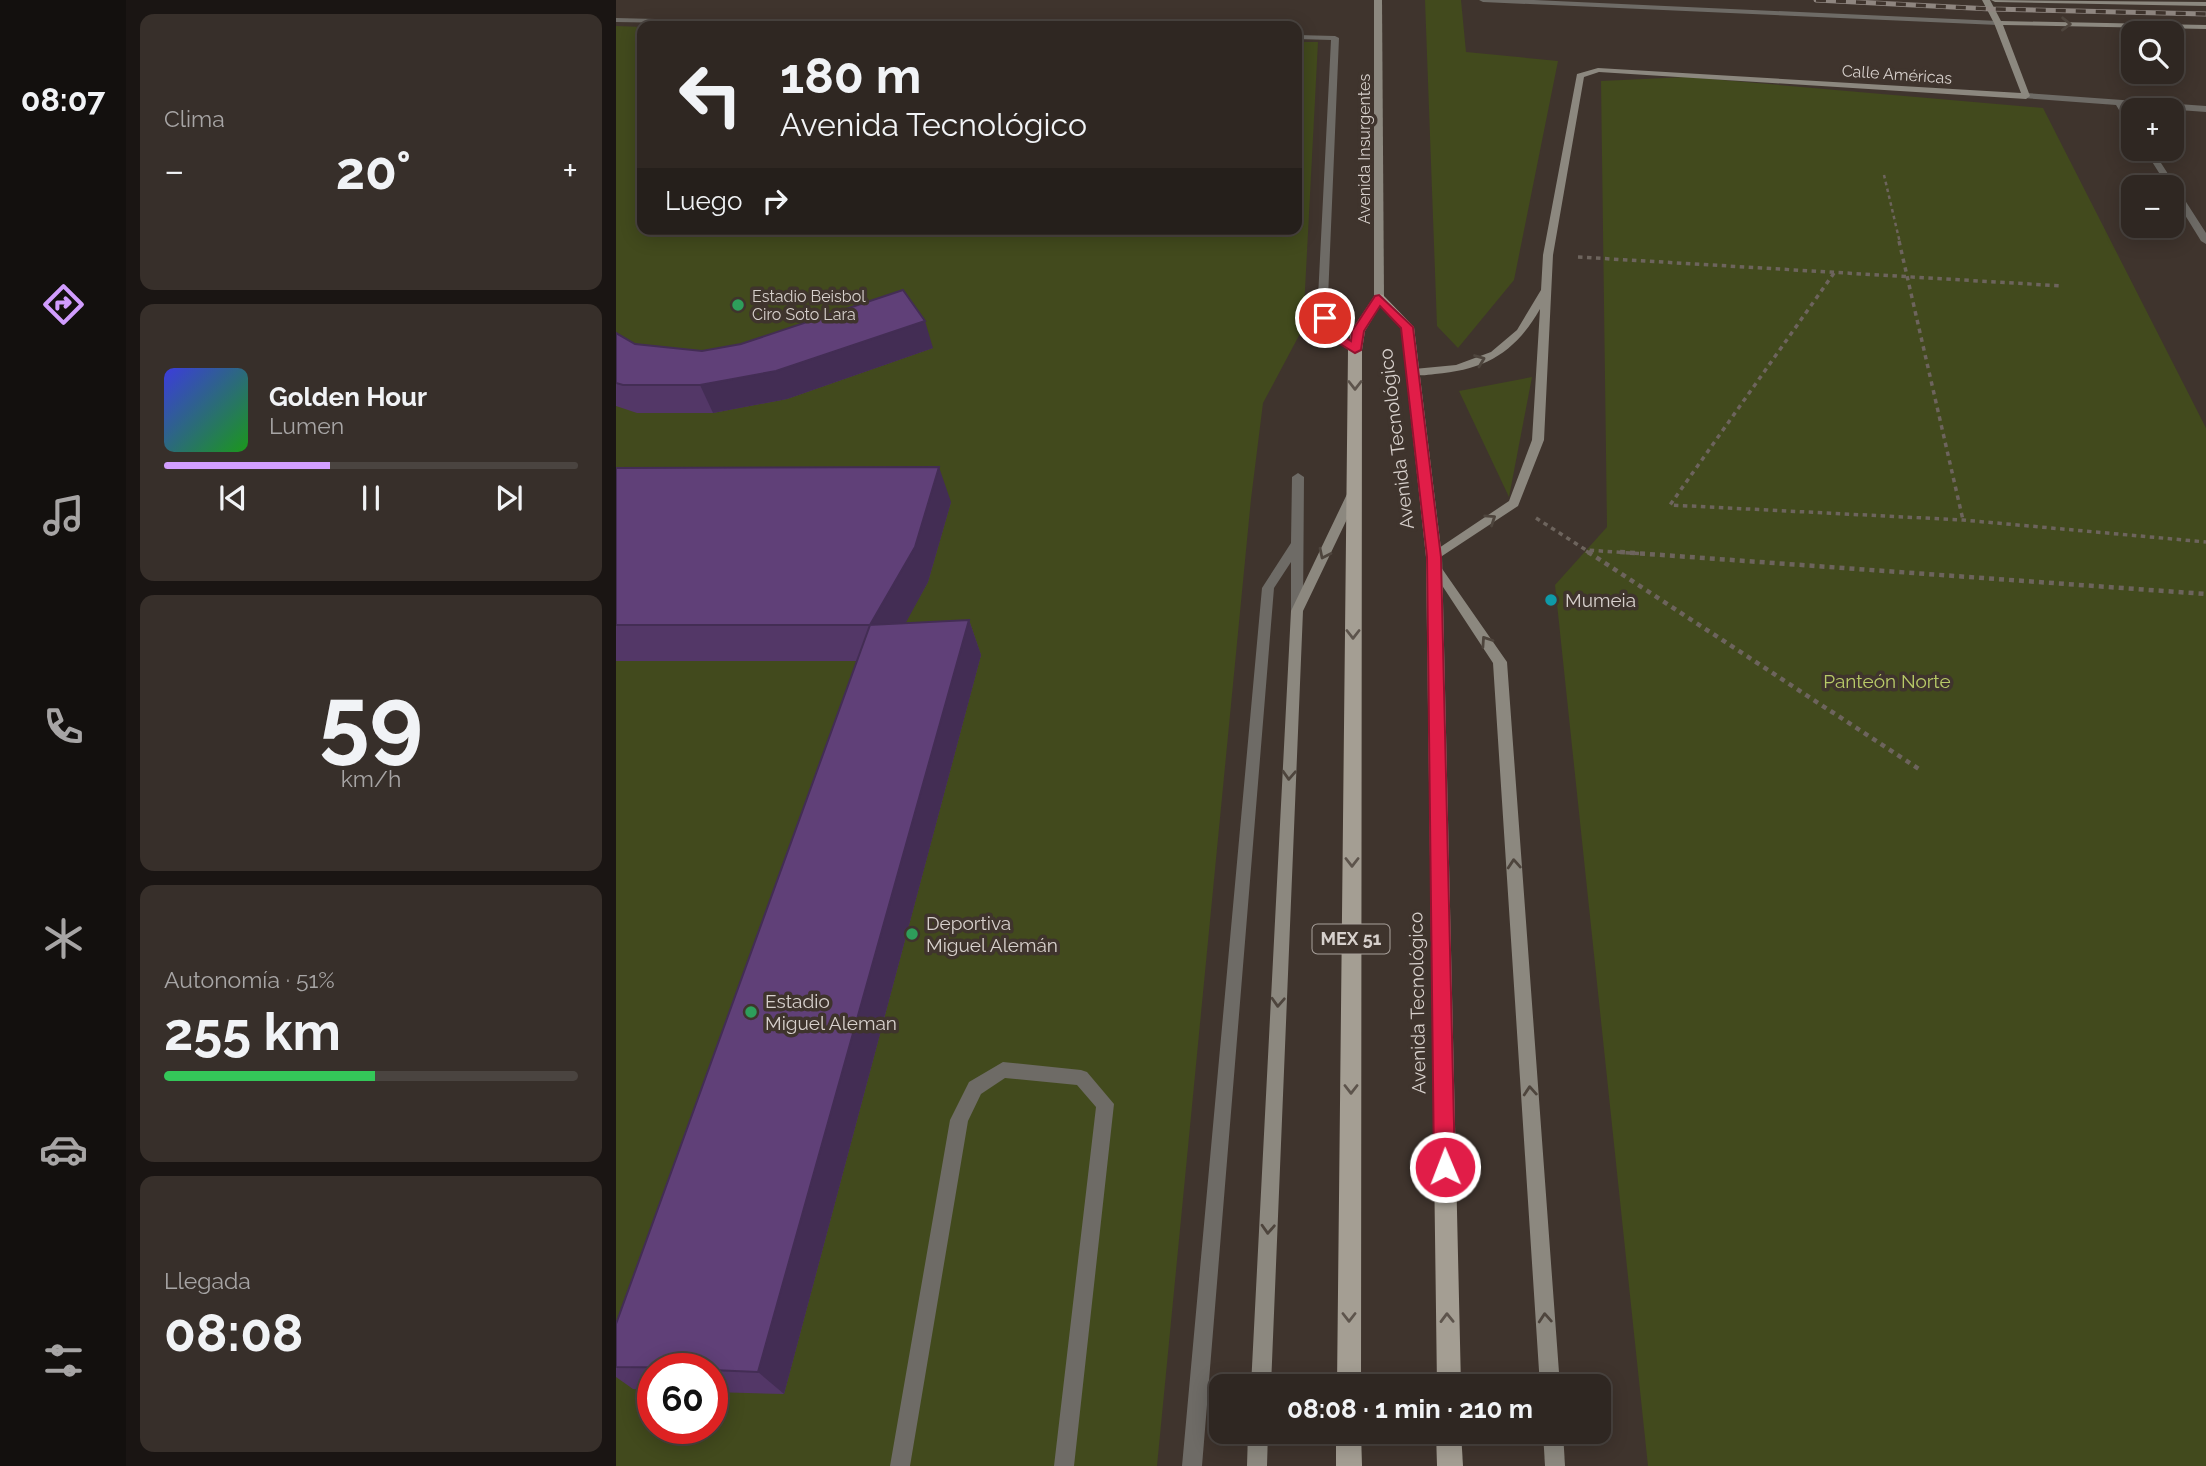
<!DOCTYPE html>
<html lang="es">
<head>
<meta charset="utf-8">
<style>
  :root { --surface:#2f2722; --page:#372f2a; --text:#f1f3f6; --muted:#a7a5a5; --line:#4a4440; --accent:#d19dfe }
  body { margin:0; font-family:Raleway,sans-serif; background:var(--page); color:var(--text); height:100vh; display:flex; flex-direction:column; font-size:26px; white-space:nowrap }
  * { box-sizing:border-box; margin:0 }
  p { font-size:23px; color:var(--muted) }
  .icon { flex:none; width:38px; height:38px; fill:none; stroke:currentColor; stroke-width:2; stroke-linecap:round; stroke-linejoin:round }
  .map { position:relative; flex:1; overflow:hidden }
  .panel { display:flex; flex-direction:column; gap:14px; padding:14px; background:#1a1513; width:490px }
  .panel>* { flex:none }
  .banner { position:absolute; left:21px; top:21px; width:665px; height:214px; border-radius:14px; box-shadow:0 4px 18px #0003,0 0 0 2px var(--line); background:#2f2722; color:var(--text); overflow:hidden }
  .buttons { position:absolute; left:1505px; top:21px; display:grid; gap:14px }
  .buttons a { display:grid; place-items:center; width:63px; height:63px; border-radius:14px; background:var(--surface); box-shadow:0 4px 18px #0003,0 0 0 2px var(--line); font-size:35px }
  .speed { position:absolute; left:21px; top:1353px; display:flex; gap:14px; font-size:35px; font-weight:700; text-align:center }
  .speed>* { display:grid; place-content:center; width:91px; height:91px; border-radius:50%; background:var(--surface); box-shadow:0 4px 18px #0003,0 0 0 2px var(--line); line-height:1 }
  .speed .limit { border:10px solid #d22; background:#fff; color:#111 }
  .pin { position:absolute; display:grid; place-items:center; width:60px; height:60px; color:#fff; margin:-30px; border:4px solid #fff; border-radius:50%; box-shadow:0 2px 7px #0007 }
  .me { position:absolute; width:77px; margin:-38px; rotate:359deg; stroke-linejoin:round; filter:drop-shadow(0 0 5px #0008) }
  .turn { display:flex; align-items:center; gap:24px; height:147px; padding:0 28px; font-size:32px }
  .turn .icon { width:91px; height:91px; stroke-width:2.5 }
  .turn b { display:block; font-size:49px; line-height:60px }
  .then { display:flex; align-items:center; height:66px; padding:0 28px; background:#0003; gap:14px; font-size:26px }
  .big { font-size:52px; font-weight:700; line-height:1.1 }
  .panel .tile { flex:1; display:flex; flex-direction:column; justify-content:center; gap:10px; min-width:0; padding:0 24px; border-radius:14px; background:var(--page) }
  .panel .dial { align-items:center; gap:0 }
  .dial b { font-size:91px; line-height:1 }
  .song { display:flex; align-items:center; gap:21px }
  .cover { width:84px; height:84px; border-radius:10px; background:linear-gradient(135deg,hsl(240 70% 55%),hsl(120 70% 35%)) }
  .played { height:7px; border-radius:4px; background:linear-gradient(90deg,var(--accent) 40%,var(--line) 40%) }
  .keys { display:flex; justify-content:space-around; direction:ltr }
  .heat { display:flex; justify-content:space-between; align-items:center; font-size:38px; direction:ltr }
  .charge { height:10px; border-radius:5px; background:linear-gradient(90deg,#34c759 51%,var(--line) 0) }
  .trip { position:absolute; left:593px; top:1374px; width:402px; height:70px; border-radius:14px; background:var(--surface); box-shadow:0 4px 18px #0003,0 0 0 2px var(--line); font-weight:700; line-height:70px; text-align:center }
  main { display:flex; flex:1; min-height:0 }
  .dock { display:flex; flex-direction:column; width:126px; justify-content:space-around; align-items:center; background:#13100e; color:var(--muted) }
  .dock .icon { width:49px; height:49px }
  .dock .on { color:var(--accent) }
  .dock b { font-size:32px; color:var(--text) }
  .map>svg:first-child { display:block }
</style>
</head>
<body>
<main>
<nav class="dock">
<b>08:07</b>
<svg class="icon on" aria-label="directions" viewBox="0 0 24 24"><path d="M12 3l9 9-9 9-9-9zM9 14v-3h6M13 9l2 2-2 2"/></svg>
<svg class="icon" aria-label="music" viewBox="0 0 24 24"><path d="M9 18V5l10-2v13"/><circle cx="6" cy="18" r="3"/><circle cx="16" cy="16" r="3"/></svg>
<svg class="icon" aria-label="phone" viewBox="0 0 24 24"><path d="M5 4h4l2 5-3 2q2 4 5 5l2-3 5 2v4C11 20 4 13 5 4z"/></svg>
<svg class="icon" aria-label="climate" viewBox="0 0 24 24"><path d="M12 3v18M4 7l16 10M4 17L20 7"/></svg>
<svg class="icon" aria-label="car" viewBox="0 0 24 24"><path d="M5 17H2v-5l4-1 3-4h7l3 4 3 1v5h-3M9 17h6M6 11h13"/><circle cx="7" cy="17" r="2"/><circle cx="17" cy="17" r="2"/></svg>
<svg class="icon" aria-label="filters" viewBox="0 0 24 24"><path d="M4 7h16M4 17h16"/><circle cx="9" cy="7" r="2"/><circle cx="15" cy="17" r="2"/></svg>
</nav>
<section class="panel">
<div class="tile"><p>Clima</p>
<div class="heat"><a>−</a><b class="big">20°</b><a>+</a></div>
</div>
<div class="tile">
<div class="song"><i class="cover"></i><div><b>Golden Hour</b><p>Lumen</p></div></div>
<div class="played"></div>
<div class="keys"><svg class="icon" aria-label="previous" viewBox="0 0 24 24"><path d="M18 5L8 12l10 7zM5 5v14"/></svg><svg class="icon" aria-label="pause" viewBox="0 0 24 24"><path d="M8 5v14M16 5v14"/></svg><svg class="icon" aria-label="next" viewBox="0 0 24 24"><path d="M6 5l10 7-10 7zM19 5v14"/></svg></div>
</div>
<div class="tile dial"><b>59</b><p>km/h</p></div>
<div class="tile"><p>Autonomía · 51%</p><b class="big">255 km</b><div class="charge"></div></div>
<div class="tile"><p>Llegada</p><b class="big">08:08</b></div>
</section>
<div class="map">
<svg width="1590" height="1466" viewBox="0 0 1590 1466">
  <rect width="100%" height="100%" fill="#3f342d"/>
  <g fill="#424a1d" fill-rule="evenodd">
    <polygon points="809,0 845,0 850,52 942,61 898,280 842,348 821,326"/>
    <path d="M 0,26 L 26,27 L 26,229 L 681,229 L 681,42 L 702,42 L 687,328 L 647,403 L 635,499 L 541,1466 L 0,1466 ZM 37,1368 L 96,1368 L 96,1428 L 37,1428 Z"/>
    <polygon points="1071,77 1427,108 1590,428 1590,1466 1032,1466 939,585 991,527 985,81"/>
    <polygon points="916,377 893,497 843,391"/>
  </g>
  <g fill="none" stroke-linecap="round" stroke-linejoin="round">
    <polyline stroke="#6d645d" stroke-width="2.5" stroke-dasharray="3.5 3.5" stroke-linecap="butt" points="1268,175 1284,243"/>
    <g stroke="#6d645d" stroke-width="3.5" stroke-dasharray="4.5 4.5" stroke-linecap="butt">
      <polyline points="1283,241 1347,520"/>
      <polyline points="962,257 1447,286"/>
      <polyline points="1218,273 1054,505 1347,520 1590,542"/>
      <polyline points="920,518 970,550 1029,554"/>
      <polyline points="970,551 975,554"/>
    </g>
    <g stroke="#6d645d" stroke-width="4.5" stroke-dasharray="5 5" stroke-linecap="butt">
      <polyline points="972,552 1303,769"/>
      <polyline points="1004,552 1590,594"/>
    </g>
    <polygon fill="#6e6b66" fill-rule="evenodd" points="387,1062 465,1070 471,1072 498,1104 458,1466 438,1466 480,1107 461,1085 389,1078 365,1094 352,1121 294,1466 274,1466 334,1120 353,1082"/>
    <g fill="#6e6b66" fill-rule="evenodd">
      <polygon points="863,0 918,0 1382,21 1386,23 1382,25 867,2"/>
      <polygon points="0,18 242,24 246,26 0,22"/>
      <path d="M 681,35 L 719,36 L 723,38 L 712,298 C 716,327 726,331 744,350 L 739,353 C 716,344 705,321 702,298 L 715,40 L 681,39 Z"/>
      <polygon points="1410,93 1590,106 1590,112 1509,106 1517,119 1517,129 1514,128 1500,105 1407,98 1407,94"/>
      <polygon points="1528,149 1536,149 1590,233 1590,244 1585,241 1556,194 1556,187 1552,187"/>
      <polygon points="682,473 688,477 687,611 681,616 675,611 675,562 658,588 586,1466 566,1466 646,588 675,543 676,477"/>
    </g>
    <g fill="#8c887f" fill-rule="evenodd">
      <polygon points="758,0 766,0 768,298 763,301 758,298"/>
      <path d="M 1366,0 L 1374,0 L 1385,21 L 1590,25 L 1590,29 L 1387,25 L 1414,96 L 1410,99 L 983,72 L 968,77 L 937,255 L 928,440 L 902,506 L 820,560 L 891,662 L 944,1386 L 924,1386 L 877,663 L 812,564 L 816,560 L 812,557 L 814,554 L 893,501 L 916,440 L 924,309 C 899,353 869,370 819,374 C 810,375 800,377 793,372 L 798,369 L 840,365 L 875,352 L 901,330 L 925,290 L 927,255 L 961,74 L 982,68 L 1405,93 L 1378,23 Z"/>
      <polygon points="1375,0 1590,2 1590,6 1379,2"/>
      <polygon points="738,488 744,492 687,611 655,1386 635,1386 675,611 732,492"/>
      <polygon points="632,1432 652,1432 651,1466 631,1466"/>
      <polygon points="927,1432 947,1432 949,1466 929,1466"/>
    </g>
    <g fill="#a49e93" fill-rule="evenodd">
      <polygon points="763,294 767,295 798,327 826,557 845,1386 821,1386 810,557 785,328 764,306 749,331 746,350 745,1386 721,1386 732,350 735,331 759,295"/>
      <polygon points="720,1432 745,1432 746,1466 720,1466"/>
      <polygon points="820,1432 845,1432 847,1466 821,1466"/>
    </g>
    <g stroke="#8f8680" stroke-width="5">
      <polyline id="rail" points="1200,0 1375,9 1590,14"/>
    </g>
    <use href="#rail" stroke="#3f342d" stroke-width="3.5" stroke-dasharray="10" stroke-linecap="butt"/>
  </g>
  <g fill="#533767">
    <polygon points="0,333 19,344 86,351 317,348 171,399 97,413 21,413 0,406"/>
    <polygon points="0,468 335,502 312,582 289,623 353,620 365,655 168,1394 96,1392 96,1368 37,1368 37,1390 17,1389 0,1377 0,1324 241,661 0,661"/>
  </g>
  <g fill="#432d54">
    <polygon points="309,321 317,348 171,399 97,413 84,385"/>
    <polygon points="323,467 335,502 312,582 269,661 254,625"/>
    <polygon points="353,620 365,655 168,1394 142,1372"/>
  </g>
  <g fill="#604078" stroke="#432d54" stroke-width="2">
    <polygon points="287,290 309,321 160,371 84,385 7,385 0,383 0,333 19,344 86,351 125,344"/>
    <polygon points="323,467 299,547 254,625 353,620 142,1372 96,1370 96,1368 0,1367 0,1324 254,625 0,625 0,468"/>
  </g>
  <defs><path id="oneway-chevron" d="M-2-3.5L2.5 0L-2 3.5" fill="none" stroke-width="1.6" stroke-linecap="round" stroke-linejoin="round" transform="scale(1.75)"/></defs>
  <g stroke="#4e453d">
    <use href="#oneway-chevron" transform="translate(1450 24) rotate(1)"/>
    <use href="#oneway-chevron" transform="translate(864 360) rotate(-21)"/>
    <use href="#oneway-chevron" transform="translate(875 519) rotate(-34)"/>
    <use href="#oneway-chevron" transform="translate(708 554) rotate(116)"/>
    <use href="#oneway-chevron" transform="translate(870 641) rotate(-124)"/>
    <use href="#oneway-chevron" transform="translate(673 775) rotate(93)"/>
    <use href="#oneway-chevron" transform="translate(898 864) rotate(-94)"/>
    <use href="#oneway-chevron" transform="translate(662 1002) rotate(93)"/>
    <use href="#oneway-chevron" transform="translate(914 1091) rotate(-94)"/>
    <use href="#oneway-chevron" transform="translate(652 1229) rotate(93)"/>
    <use href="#oneway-chevron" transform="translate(929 1318) rotate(-94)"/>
  </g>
  <g stroke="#5d544c">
    <use href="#oneway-chevron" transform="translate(739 385) rotate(90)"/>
    <use href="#oneway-chevron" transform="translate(737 634) rotate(90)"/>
    <use href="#oneway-chevron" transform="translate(736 862) rotate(90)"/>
    <use href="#oneway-chevron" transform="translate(735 1089) rotate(90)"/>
    <use href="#oneway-chevron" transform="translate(733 1317) rotate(90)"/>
    <use href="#oneway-chevron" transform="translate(831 1318) rotate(-91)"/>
  </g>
  <polygon fill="#e11d48" stroke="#92132f" stroke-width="2" points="763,295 797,327 825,557 839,1167 836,1174 829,1176 821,1174 818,1167 811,557 785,328 764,306 748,331 745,350 739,353 716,339 703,318 713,316 724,334 735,341 736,331 759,296"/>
  <g fill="#2e9e5b" stroke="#3f342d" stroke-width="2.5">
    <circle cx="122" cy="305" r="7"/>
    <circle cx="296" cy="934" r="7"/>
    <circle cx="135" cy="1012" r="7"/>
  </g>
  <circle fill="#0f9aa8" stroke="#3f342d" stroke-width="2.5" cx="935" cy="600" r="7"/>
  <g text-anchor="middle" stroke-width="7" stroke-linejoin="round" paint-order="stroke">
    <g font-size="16" fill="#d7d0cc" stroke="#3f342d">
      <text transform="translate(1281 74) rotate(4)" y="6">Calle Américas</text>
      <text transform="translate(748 149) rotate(-90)" y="6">Avenida Insurgentes</text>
    </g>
    <g font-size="16" fill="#d7d0cc" stroke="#3f342d" text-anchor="start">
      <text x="136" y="302">Estadio Beisbol<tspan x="136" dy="18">Ciro Soto Lara</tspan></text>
    </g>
    <rect fill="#3f342d" stroke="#a9a19c" stroke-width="2" x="696.5" y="924.5" width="77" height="29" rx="5"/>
    <g font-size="18" font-weight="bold" fill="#d7d0cc">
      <text x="735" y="945">MEX 51</text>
    </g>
    <g font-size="19" fill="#d7d0cc" stroke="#3f342d">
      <text transform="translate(780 439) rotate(-97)" y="7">Avenida Tecnológico</text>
      <text transform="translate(801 1003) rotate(-91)" y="7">Avenida Tecnológico</text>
    </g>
    <g font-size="19" fill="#d7d0cc" stroke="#3f342d" text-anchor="start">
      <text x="949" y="607">Mumeia</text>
      <text x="310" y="930">Deportiva<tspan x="310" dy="22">Miguel Alemán</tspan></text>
      <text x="149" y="1008">Estadio<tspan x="149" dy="22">Miguel Aleman</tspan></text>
    </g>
    <g font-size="19" fill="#b8ca68" stroke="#3f342d">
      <text x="1271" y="688">Panteón Norte</text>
    </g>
  </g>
</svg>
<div class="buttons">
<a><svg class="icon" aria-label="search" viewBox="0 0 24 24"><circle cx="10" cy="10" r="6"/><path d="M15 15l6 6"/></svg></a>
<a>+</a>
<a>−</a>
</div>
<div class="speed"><div class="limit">60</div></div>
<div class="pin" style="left:709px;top:318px;background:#d93025"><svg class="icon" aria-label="arrive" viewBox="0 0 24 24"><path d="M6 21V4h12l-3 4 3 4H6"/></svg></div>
<svg class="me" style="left:829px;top:1167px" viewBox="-20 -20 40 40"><circle r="17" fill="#e11d48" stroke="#fff" stroke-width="3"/><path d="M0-11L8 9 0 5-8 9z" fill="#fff"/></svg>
<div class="trip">08:08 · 1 min · 210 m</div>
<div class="banner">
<div class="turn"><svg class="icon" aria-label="left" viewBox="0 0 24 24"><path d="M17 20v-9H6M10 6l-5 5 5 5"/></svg><div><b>180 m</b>Avenida Tecnológico</div></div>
<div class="then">Luego<svg class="icon" aria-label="right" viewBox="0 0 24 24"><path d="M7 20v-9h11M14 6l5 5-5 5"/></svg></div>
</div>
</div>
</main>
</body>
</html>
